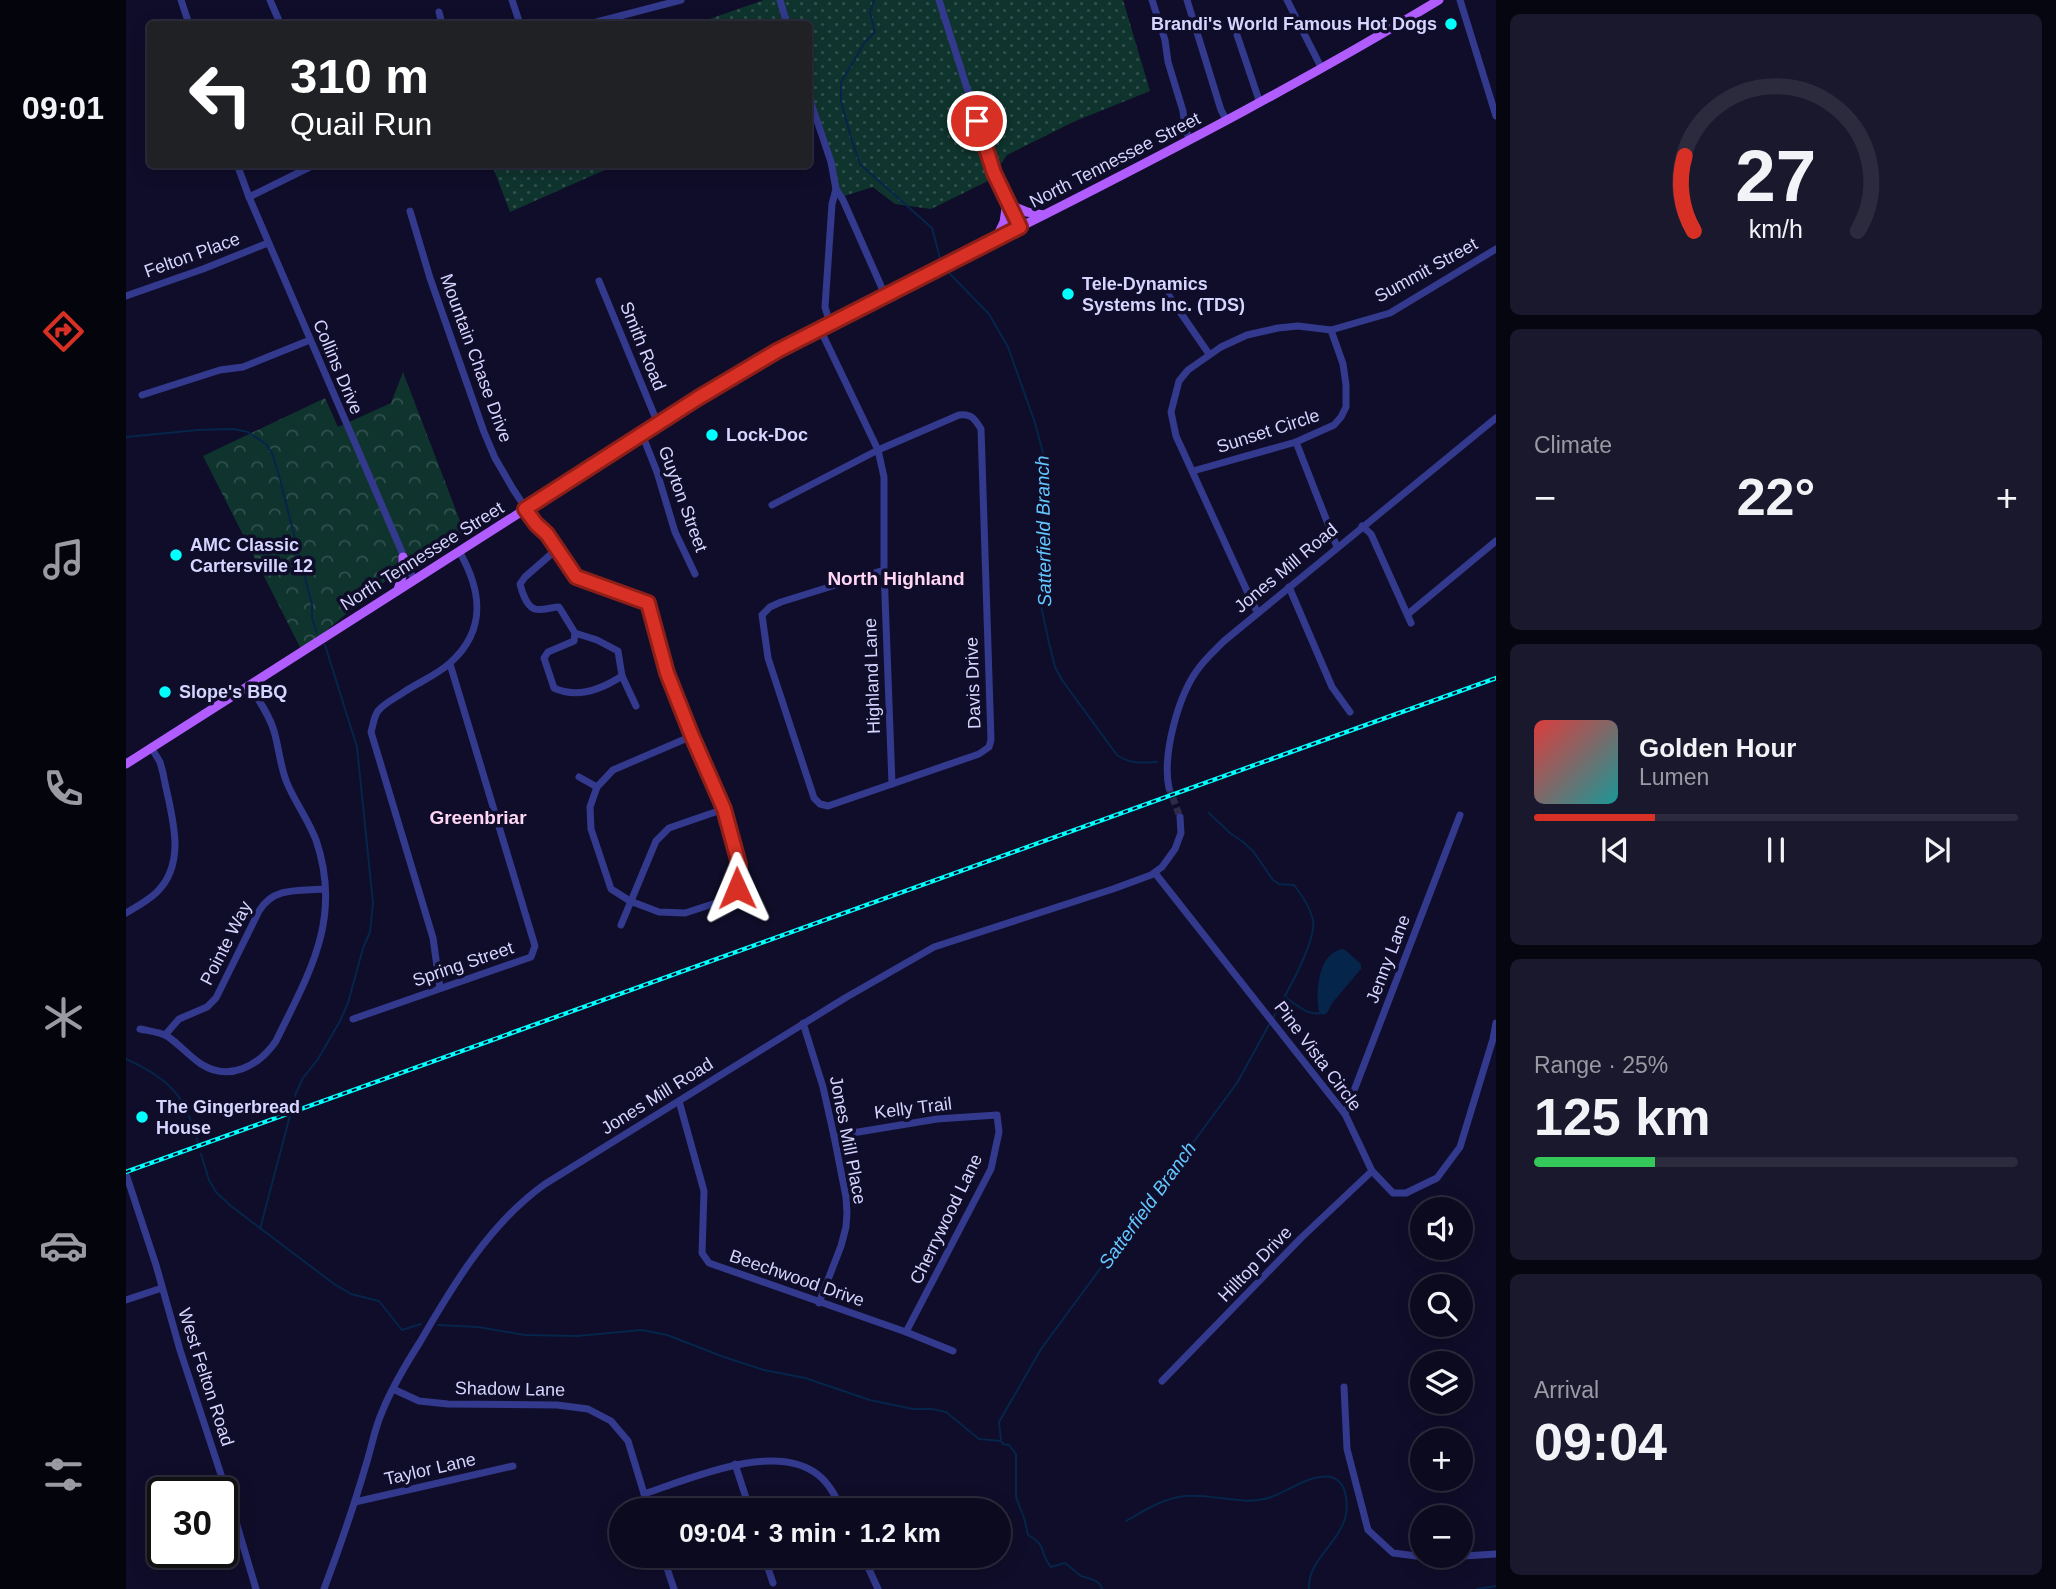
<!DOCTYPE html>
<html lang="en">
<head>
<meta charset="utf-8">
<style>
  :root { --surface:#0b0a1f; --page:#19182c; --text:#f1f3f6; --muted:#9a9aa4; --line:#2b2b3d; --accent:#d93025 }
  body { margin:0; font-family:Helvetica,sans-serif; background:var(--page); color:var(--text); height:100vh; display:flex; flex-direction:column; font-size:26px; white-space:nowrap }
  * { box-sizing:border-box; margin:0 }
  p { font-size:23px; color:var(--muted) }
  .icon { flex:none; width:38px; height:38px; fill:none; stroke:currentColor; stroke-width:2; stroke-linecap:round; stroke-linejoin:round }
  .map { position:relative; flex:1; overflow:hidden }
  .sheet { display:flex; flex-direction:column; gap:14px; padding:14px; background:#060611; width:560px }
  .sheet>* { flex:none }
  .banner { position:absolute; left:21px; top:21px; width:665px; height:147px; border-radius:7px; box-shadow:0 4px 18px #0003,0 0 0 2px var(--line); background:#202124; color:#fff; overflow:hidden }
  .tools { position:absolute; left:1284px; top:1197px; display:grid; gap:14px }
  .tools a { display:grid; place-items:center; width:63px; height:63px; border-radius:50%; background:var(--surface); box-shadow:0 4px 18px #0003,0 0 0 2px var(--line); font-size:35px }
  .speed { position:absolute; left:21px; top:1477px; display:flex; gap:14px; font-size:35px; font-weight:700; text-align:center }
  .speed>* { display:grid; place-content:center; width:91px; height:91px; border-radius:50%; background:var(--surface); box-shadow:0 4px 18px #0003,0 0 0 2px var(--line); line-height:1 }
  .speed .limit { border:4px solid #111; border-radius:10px; background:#fff; color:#111 }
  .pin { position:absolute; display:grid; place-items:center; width:60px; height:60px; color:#fff; margin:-30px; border:4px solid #fff; border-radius:50%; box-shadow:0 2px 7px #0007 }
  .me { position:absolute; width:77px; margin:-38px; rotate:359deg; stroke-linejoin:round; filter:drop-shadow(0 0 5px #0008) }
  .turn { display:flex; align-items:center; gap:24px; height:147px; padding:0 28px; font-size:32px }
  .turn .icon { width:91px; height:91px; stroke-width:2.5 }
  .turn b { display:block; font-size:49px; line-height:60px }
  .big { font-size:52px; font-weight:600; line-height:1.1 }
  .sheet .tile { flex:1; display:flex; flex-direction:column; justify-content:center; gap:10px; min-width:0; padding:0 24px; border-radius:10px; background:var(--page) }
  .sheet .dial { align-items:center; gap:0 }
  .dial svg { height:182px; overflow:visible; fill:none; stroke:var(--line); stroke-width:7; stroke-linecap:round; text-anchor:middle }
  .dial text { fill:var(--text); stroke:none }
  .song { display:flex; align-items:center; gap:21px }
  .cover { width:84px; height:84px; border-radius:10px; background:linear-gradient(135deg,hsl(0 70% 55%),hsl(180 70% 35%)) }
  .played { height:7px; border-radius:4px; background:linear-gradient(90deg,var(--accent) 25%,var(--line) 25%) }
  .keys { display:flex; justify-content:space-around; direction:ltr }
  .heat { display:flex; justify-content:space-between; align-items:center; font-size:38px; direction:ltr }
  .charge { height:10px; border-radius:5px; background:linear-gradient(90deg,#34c759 25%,var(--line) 0) }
  .trip { position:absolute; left:483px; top:1498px; width:402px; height:70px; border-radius:35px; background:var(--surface); box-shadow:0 4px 18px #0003,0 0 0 2px var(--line); font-weight:600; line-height:70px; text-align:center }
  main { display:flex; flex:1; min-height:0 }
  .dock { display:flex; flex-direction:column; width:126px; justify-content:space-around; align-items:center; background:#04040c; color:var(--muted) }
  .dock .icon { width:49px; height:49px }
  .dock .on { color:var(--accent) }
  .dock b { font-size:32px; color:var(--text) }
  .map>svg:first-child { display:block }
</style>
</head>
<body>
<main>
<nav class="dock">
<b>09:01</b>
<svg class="icon on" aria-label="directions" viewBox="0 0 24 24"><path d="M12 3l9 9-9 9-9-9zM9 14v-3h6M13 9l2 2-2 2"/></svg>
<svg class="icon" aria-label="music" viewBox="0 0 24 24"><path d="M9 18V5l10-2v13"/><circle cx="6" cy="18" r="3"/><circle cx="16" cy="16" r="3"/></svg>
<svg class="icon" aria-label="phone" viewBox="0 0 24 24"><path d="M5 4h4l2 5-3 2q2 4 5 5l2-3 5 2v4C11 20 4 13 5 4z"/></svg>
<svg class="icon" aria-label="climate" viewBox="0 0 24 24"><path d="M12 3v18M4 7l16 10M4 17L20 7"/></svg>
<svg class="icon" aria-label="car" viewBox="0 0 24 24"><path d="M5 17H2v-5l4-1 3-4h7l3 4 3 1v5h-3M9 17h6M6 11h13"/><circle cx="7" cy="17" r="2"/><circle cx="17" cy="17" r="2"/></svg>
<svg class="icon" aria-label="filters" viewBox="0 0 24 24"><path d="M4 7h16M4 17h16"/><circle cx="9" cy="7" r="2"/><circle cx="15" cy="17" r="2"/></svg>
</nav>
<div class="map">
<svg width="1370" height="1589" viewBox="0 0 1370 1589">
  <defs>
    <pattern id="grass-dots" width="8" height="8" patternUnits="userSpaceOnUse" patternTransform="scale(1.75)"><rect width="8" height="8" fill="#0f342e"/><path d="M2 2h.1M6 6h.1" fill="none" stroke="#31504d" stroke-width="1.8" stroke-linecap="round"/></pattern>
    <pattern id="forest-crowns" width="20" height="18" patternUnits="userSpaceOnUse" patternTransform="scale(1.75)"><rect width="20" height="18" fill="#0f342e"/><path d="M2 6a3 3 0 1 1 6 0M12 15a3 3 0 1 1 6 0" fill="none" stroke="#31504d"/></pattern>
  </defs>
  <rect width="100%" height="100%" fill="#0f0d29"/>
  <g fill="url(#grass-dots)">
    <polygon points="638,0 997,0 1024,91 947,122 881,155 864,180 805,209 769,204 747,187 715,197 683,94 682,24 569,24"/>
    <polygon points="366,165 490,165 384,212"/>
  </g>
  <polygon fill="url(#forest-crowns)" points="277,372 339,534 274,569 176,651 77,456 199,398 212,427 265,403"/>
  <path fill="#05254a" d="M 1218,949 L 1235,964 L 1235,969 L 1207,1002 L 1201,1013 L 1197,1015 L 1193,1012 C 1189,992 1192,951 1218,949 Z"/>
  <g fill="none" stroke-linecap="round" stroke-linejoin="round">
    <g stroke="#05254a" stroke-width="2">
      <polyline points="748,0 744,13 749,32 739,42 715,82 715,101 726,141 734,164 806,228 814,258"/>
      <path d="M 822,272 L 863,314 L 882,347 L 909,423 L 920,464 L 920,494 L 916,538 L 914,601 L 923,643 L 929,667 L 936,680 L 991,755 C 1004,764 1016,763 1031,762"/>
      <polyline points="0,437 72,430 108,429 122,432 140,444 146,453 152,472 186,605 186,618 191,633"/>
      <path d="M 1083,813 L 1104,833 L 1117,842 L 1127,851 L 1147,880 L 1153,884 L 1168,885 C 1176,895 1184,907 1187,920 C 1191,942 1158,997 1147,1018"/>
      <path d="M 1159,997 C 1170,1004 1181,1016 1195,1013"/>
      <path d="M 0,1059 C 45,1080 59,1095 72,1143"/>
      <polyline points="75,1154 83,1180 90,1192 105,1206 208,1284 225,1294 253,1301 276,1330 295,1324"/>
      <polyline points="134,1229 170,1093 177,1078 192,1059 214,1021 222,1003 237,948 244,932 247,903 231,747 199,645"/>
      <path d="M 312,1325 L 352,1327 L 399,1335 L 451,1336 L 516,1330 L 541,1335 L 598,1357 L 638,1370 L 679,1378 L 744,1400 L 787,1409 L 806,1409 L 820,1412 L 853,1439 L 875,1441 L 877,1444 L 883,1445 L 890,1454 L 890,1497 L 898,1518 L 902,1535 C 923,1547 912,1552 925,1567 L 939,1563 L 955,1576 L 968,1580 L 974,1584 L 976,1589"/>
      <polyline points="875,1440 873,1422 915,1349 1111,1083 1144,1023"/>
      <path d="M 1000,1521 C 1019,1510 1038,1498 1059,1496 C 1087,1493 1118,1507 1145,1497 C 1163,1491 1185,1473 1205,1477 C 1215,1480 1219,1489 1220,1498 C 1227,1538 1181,1554 1183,1589"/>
      <polyline points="1351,1589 1370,1586"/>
    </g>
    <polyline stroke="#2d2b49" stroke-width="7" stroke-dasharray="7 3.5" stroke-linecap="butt" points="1043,788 1054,817"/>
    <g stroke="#33398d" stroke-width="7">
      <polyline points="55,0 63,24"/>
      <polyline points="144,0 154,23 150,24"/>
      <polyline points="386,0 394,24"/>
      <polyline points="654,0 661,24"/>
      <polyline points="813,0 868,173 894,227"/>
      <polyline points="1026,0 1039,40 1042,62 1057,111 1059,129 1064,140"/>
      <polyline points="1061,0 1095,110 1101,121"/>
      <polyline points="1161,0 1196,69"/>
      <polyline points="1334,0 1370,116"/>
      <polyline points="313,12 316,24"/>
      <polyline points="463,24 555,0"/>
      <polyline points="1111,35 1134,103"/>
      <polyline points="682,94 705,162 710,189 717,200 759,295"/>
      <polyline points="111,164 123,197 288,580"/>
      <polyline points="123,197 190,164"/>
      <polyline points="284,211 304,278 358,432 369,458 387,489 410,524 421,534 450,577 522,603 541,673 566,736 598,809 613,864 611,888 593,902 559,913 533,912 504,901 485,889 465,829 464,807 471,787 487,770 566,736"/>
      <polyline points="473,281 532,424"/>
      <polyline points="0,296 77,269 142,243"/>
      <polyline points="1043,296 1083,354"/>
      <polyline points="704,324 699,307 706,204 710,189"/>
      <polyline points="694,329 752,450 758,477 758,570 766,784"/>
      <polyline points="16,395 94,370 117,367 184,340"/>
      <polyline points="516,434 531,472 549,532 569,574"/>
      <polyline points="1170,442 1211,547"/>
      <polyline points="1067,471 1170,442 1208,425 1215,417 1220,407 1220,385 1217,364 1205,330"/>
      <path d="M 646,505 L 752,450 L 833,415 C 845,413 849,419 855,429 L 865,740 L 863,747 L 853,754 L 702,806 L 694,804 L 688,798 L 642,658 L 636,615 L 644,607 L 655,602 L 758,570"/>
      <polyline points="1236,526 1245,534 1285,623"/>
      <path d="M 431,549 L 399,577 L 394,584 C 396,592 401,607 409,609 C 416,611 426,607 433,607 L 449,633 L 448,641 L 422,652 L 418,658 L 428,688 C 451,699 476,689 496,676 L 492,651 L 471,640 L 449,633"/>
      <polyline points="1163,587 1206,687 1224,712"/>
      <polyline points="1132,613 1126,602 1050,436 1045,412 1053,381 1062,370 1095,347 1121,335 1152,328 1172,326 1205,330 1264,313 1370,249"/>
      <polyline points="1282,614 1370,541"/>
      <polyline points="496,676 510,706"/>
      <polyline points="453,777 471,787"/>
      <path d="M 1043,788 C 1036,755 1052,696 1072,669 C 1079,659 1089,650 1098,641 L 1370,418"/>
      <polyline points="1029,873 1219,1114 1246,1171 1267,1193 1280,1193 1311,1178 1334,1147 1367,1039 1370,1023"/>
      <path d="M 0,913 C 10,907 23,900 31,892 C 63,860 44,812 37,773 L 34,762 L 25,747"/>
      <polyline points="495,925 530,841 543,828 598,809"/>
      <path d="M 314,988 L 307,938 L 245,732 C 247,726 248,716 252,711 C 257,704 271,697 278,692 C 293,682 311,675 324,663 C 361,630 356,591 333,551"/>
      <polyline points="227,1019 405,957 409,946 324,664"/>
      <polyline points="677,1023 697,1087 708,1136 720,1197 721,1213 720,1227 715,1246 693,1303"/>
      <path d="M 14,1029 C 23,1031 33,1032 41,1036 C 53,1044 63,1056 75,1064 C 103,1082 133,1066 150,1041 C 183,973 217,919 190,840 C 182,819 169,802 161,783 C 154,766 153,748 148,731 C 143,714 132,699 123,685"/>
      <path d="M 39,1035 L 53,1019 L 81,1007 L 90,998 L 133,911 C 148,886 174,891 199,889"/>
      <polyline points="553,1101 578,1191 576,1253 583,1263 780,1332 827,1351"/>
      <polyline points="1219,1114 1334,815"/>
      <polyline points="708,1136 811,1119 871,1115 873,1132 865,1169 780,1332"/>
      <polyline points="0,1174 30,1265 54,1350 105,1505 130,1589"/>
      <polyline points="0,1300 36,1288"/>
      <polyline points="1036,1381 1175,1238 1246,1171"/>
      <polyline points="1218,1387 1221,1449 1242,1530 1267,1553 1306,1558 1370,1554"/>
      <polyline points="267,1389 293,1401 322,1404 431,1405 462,1409 485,1421 502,1441 523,1510"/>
      <polyline points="609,1464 624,1510"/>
      <path d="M 518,1494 C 563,1479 648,1441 691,1474 C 703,1483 710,1497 716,1510"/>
      <polyline points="229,1502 387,1466"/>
      <polyline points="537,1556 548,1589"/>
      <polyline points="638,1556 647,1583"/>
      <polyline points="737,1556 752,1589"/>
      <path d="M 198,1589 C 213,1549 227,1509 239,1468 C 245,1450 248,1430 256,1412 C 266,1387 280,1364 294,1342 C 327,1285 364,1223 419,1184 L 719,998 L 808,947 L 987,889 L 1025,875 L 1036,867 L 1049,849 L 1055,833 L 1054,817"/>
    </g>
    <g stroke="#b15cff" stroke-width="9">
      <polyline points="882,204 901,212 917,215"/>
      <polyline points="870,239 878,222 881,202"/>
      <polyline points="272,590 277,573 277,557"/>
      <path d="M 0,764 L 608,376 C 709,318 814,267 918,215 C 1052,147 1184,78 1313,0"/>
    </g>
    <g stroke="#01fffe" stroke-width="4.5">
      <polyline id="rail" points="0,1172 1370,678"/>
    </g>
    <use href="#rail" stroke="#0f0d29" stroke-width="2" stroke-dasharray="5" stroke-linecap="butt"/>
  </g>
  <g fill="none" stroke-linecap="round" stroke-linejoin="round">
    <g stroke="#8d1f18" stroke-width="18">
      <polyline id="route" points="611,888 613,864 598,809 566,736 541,673 522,603 450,577 421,534 410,524 399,509 572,398 651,351 894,227 868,173 851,121"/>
    </g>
    <use href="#route" stroke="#d93025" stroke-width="12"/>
  </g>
  <g fill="#01fffe" stroke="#0f0d29" stroke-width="2.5">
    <circle cx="1325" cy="24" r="7"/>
    <circle cx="942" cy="294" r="7"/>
    <circle cx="586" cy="435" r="7"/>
    <circle cx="50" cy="555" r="7"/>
    <circle cx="39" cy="692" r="7"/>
    <circle cx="16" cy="1117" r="7"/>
  </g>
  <g text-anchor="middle" stroke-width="7" stroke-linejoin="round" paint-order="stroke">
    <g font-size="18" font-weight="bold" fill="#d5d5ff" stroke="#0f0d29" text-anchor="start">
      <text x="1311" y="30" text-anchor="end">Brandi's World Famous Hot Dogs</text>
      <text x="956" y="290">Tele-Dynamics<tspan x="956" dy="21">Systems Inc. (TDS)</tspan></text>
      <text x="600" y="441">Lock-Doc</text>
      <text x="64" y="551">AMC Classic<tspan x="64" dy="21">Cartersville 12</tspan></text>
      <text x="53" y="698">Slope's BBQ</text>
      <text x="30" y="1113">The Gingerbread<tspan x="30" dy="21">House</tspan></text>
    </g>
    <g font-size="18" fill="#d5d5ff" stroke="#0f0d29">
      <text transform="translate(989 160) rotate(-27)" y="6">North Tennessee Street</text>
      <text transform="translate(66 255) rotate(-20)" y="6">Felton Place</text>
      <text transform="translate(1300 270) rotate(-29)" y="6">Summit Street</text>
      <text transform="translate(517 346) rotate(68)" y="6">Smith Road</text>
      <text transform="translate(350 358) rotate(70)" y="6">Mountain Chase Drive</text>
      <text transform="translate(212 367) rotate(67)" y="6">Collins Drive</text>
      <text transform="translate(1142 431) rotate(-18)" y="6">Sunset Circle</text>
      <text transform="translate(557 499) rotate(70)" y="6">Guyton Street</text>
      <text transform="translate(296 556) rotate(-32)" y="6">North Tennessee Street</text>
      <text transform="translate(1160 568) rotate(-40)" y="6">Jones Mill Road</text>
      <text transform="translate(746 676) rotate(-92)" y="6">Highland Lane</text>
      <text transform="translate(847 683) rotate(-92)" y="6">Davis Drive</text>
      <text transform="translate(100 943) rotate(-63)" y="6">Pointe Way</text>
      <text transform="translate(1262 959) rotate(-69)" y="6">Jenny Lane</text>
      <text transform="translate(337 964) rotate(-19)" y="6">Spring Street</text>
      <text transform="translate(1192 1056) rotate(53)" y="6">Pine Vista Circle</text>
      <text transform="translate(531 1096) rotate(-32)" y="6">Jones Mill Road</text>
      <text transform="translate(787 1108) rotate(-7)" y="6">Kelly Trail</text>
      <text transform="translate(722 1140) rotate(79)" y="6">Jones Mill Place</text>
      <text transform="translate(820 1219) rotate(-64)" y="6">Cherrywood Lane</text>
      <text transform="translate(1129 1264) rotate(-46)" y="6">Hilltop Drive</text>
      <text transform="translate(671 1278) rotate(19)" y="6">Beechwood Drive</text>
      <text transform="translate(80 1377) rotate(72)" y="6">West Felton Road</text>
      <text transform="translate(384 1389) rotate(1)" y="6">Shadow Lane</text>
      <text transform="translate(304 1469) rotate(-13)" y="6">Taylor Lane</text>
    </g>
    <g font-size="19" font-style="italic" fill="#63c7ff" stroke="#0f0d29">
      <text transform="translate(917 531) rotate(-91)" y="7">Satterfield Branch</text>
      <text transform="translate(1021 1205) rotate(-54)" y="7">Satterfield Branch</text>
    </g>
    <g font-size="19" font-weight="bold" fill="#ffd7f5" stroke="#0f0d29">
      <text x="770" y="585">North Highland</text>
      <text x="352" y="824">Greenbriar</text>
    </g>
  </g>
</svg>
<div class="tools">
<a><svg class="icon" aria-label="sound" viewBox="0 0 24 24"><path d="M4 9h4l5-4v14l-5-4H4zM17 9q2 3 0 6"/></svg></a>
<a><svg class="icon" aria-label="search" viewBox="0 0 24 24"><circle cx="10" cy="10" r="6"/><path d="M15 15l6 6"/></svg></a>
<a><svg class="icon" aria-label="layers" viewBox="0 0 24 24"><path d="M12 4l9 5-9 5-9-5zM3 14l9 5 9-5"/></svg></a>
<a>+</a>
<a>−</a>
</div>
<div class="speed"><div class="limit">30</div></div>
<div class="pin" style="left:851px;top:121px;background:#d93025"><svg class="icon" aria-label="arrive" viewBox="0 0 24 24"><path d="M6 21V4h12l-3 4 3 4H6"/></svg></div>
<svg class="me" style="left:611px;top:888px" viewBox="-20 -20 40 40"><path d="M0-17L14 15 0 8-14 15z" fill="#d93025" stroke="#fff" stroke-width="4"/></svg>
<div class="trip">09:04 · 3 min · 1.2 km</div>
<div class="banner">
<div class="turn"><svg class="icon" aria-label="left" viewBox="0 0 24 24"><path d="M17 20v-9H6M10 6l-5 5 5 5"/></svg><div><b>310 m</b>Quail Run</div></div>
</div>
</div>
<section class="sheet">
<div class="tile dial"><svg viewBox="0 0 100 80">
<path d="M14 69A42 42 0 1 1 86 69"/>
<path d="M14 69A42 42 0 0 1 10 36" stroke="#d93025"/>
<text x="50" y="56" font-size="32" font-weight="700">27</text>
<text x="50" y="72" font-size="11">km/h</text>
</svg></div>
<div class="tile"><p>Climate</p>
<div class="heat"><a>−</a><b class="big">22°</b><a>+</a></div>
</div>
<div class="tile">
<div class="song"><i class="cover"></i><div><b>Golden Hour</b><p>Lumen</p></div></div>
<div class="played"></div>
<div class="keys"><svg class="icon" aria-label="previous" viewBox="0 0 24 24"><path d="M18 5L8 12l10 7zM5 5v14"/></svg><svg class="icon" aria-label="pause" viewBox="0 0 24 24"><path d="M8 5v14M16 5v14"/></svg><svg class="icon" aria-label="next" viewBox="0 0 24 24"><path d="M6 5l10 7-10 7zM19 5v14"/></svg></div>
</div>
<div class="tile"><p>Range · 25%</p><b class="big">125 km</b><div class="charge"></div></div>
<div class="tile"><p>Arrival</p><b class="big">09:04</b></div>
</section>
</main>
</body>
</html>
